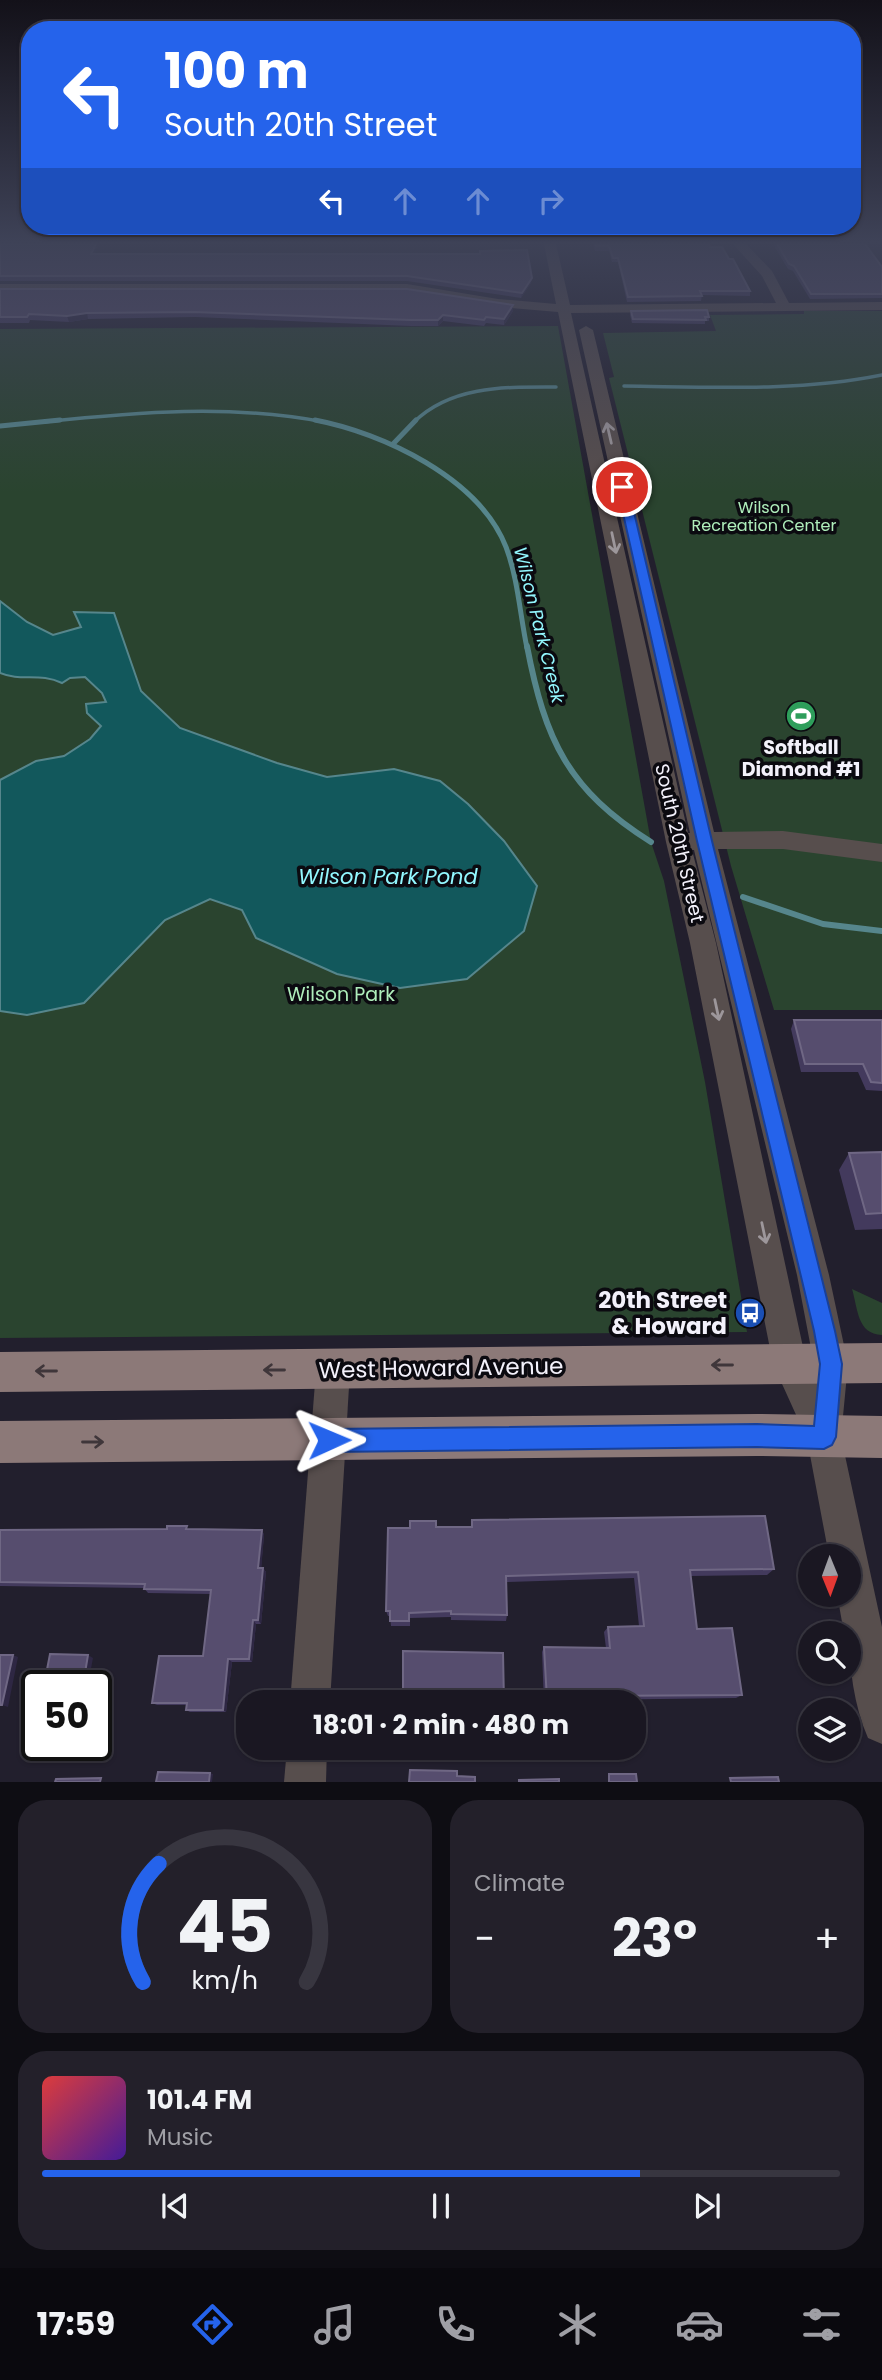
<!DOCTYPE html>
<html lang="en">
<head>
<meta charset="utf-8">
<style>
  :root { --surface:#1a1722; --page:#23202a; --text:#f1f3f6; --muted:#9f9fa5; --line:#383640; --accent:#2563eb }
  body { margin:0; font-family:Poppins,sans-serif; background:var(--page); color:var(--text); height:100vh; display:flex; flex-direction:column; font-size:26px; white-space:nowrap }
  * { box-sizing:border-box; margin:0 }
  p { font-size:23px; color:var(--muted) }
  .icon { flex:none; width:38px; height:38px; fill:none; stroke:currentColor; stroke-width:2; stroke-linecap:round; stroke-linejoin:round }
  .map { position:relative; height:1782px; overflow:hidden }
  .panel { display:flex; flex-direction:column; gap:18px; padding:18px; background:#0e0d13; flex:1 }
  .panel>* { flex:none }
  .hud { position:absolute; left:21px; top:21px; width:840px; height:214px; border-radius:28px; box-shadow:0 2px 5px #0004,0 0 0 2px var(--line); background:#2563eb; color:#fff; overflow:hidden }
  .needle { width:46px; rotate:179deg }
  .fabs { position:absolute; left:798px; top:1544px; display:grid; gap:14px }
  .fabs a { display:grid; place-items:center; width:63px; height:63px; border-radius:50%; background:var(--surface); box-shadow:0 2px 5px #0004,0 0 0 2px var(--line); font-size:35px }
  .speed { position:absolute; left:21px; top:1670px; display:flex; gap:14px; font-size:35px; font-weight:700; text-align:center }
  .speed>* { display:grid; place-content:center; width:91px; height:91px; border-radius:50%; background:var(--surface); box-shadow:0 2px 5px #0004,0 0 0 2px var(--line); line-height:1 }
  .speed .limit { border:4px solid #111; border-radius:10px; background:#fff; color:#111 }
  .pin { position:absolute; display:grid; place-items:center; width:60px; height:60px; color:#fff; margin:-30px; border:4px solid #fff; border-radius:50%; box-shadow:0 2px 7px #0007 }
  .me { position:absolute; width:77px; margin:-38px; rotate:89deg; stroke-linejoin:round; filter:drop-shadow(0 0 5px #0008) }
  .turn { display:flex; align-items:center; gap:24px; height:147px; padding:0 28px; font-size:32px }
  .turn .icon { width:91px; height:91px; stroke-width:2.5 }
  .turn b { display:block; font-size:49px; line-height:60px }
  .lanes { display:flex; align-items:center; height:66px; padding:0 28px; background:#0003; justify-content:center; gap:35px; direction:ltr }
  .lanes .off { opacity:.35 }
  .big { font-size:52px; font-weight:700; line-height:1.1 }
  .panel .card { flex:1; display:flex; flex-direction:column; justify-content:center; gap:10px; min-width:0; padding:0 24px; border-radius:28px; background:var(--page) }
  .panel .dial { align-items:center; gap:0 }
  .dial svg { height:182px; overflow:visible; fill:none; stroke:var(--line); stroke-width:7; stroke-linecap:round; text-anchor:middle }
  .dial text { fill:var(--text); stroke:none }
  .song { display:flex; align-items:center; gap:21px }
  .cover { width:84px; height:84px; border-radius:10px; background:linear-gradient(135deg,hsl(0 70% 55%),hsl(260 70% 35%)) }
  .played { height:7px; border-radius:4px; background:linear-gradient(90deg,var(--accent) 75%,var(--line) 75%) }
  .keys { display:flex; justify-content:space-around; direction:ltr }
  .heat { display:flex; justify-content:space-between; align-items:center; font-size:38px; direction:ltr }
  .panel .tiles { flex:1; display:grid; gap:18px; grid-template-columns:1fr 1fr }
  .card:last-child { grid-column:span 2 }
  .trip { position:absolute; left:236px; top:1690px; width:410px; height:70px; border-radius:28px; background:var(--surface); box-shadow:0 2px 5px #0004,0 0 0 2px var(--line); font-weight:700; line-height:70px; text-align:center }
  .tab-bar { display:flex; height:112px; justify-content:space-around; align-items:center; background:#0a090e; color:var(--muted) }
  .tab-bar .icon { width:49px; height:49px }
  .tab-bar .on { color:var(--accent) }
  .tab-bar b { font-size:32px; color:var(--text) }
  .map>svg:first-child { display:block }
</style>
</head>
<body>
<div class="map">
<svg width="882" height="1782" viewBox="0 0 882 1782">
  <rect width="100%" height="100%" fill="#221f2d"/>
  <g fill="#2a442f">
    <polygon points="804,311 882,311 882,1010 774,1010 731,866 609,378 614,377 603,333 716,331 710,315 804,314"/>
    <polygon points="558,326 651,842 664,881 705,1082 747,1332 0,1338 0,329"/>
    <path d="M 852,1289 L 882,1303 L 882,1335 C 857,1334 858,1309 852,1289 Z"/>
  </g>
  <path fill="#12585c" stroke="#56868c" stroke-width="2" d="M 0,601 L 27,622 L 53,635 L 81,627 L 74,612 L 114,613 L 141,691 L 180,728 L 277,763 L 327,777 L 394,769 L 440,781 L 468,804 L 504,841 L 537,886 L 524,931 L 467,979 L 400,988 L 337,974 L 256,938 L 242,910 L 210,899 L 165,920 L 84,1003 L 27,1015 L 0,1011 L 0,780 L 36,761 L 64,756 L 90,739 L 101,726 L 87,713 L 86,704 L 106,702 L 102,693 L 85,677 L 70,678 L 62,683 C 40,672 21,682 0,673 Z"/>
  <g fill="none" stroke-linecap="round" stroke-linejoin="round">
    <g stroke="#56868c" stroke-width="3.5">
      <path d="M 624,386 C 710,387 797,392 882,375"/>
      <path d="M 43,422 C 137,412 231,404 324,422"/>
      <path d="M 414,422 C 452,385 507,387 556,387"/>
    </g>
    <g stroke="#56868c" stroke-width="5">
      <path d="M 315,420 C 383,433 479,478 506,547 C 518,579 520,615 527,648"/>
      <polyline points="0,426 60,420"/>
      <polyline points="393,444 416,420"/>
    </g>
    <g stroke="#56868c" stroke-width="6">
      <path d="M 527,646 C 545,740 568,790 651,842"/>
      <polyline points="743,897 823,924 882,931"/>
    </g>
    <g fill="#574e4d" fill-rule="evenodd">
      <path d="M 544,244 L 556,244 L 570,305 L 776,303 L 762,276 L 733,244 L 746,244 L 772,271 L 789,303 L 882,302 L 882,310 L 571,313 L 688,833 L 690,833 L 579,330 L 586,326 L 593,330 L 714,832 L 783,831 L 882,844 L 882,862 L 783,849 L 718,849 L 829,1275 L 848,1364 L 841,1437 L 882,1627 L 882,1744 L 868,1738 C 854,1706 849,1667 849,1633 L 844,1633 L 837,1594 L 849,1594 L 849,1556 L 829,1556 L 807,1439 L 773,1364 L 690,943 L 666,842 L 558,312 L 498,307 L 407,292 L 0,292 L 0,284 L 407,284 L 498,299 L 556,304 ZM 692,850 L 694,850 L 797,1275 L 814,1364 L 813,1376 L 806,1361 L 716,943 Z"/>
      <polygon points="333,1353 345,1358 350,1370 330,1703 290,1703 316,1370 321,1358"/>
      <polygon points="287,1748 327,1748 326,1782 284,1782"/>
    </g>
    <g fill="#8c7978" fill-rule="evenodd">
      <polygon points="882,1343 882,1383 0,1392 0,1352"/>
      <polygon points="757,1414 882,1416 882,1458 757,1456 0,1463 0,1421"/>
    </g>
  </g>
  <g fill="#433a5d">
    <polygon points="0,244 95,254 531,283 521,298 407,281 0,281"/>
    <polygon points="593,244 709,244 710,247 750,291 750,296 702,295 701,301 627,302 618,262 612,262 609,251 595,251"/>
    <polygon points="773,244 865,244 882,267 882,298 810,299 793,271 788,269"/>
    <polygon points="0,289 513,305 513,311 504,325 486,323 484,326 443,321 438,326 411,326 195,317 88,319 69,322 30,320 29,323 0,323"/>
    <polygon points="631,311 709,317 709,321 705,321 705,324 632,323 630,315"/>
    <polygon points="794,1020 882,1020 882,1091 866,1090 858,1072 801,1072 791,1029"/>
    <polygon points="882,1152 882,1229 855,1230 839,1170 849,1153"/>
    <polygon points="472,1520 774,1569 767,1575 690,1576 697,1629 742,1695 736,1698 586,1700 583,1703 544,1703 542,1652 544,1647 606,1648 604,1632 608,1627 639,1626 634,1578 506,1582 507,1615 506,1621 451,1620 451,1617 410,1618 410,1626 391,1626 390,1616 388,1616 386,1611 436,1527 471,1527"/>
    <polygon points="189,1529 262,1530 264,1535 261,1568 263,1568 266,1572 261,1624 256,1624 252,1662 232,1662 226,1712 190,1712 186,1710 186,1705 157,1705 152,1703 203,1656 211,1594 148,1593 144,1588 0,1586 0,1530"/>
  </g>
  <g fill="#2e2743">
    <polygon points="96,244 100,244 92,259 91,254"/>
    <polygon points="532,278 531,283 521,298 522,293"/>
    <polygon points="513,305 513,311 504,325 504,319"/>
    <polygon points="87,313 88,319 69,322 67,316"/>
    <polygon points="443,315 443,321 438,326 438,320"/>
    <polygon points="262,1530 264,1535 261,1572 258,1568"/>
    <polygon points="263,1568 266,1572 261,1624 258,1620"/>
    <polygon points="253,1620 256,1624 252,1662 249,1659"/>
    <polygon points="13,1655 18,1657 8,1707 2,1705"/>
    <polygon points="88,1655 93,1658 88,1685 83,1685"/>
    <polygon points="228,1659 232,1662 226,1712 223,1710"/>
    <polygon points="210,1773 213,1774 212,1782 209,1782"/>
  </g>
  <g fill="#564d6e" stroke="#6f6784" stroke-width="2">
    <polygon points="0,244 96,244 91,254 480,254 480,251 527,250 532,278 522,293 407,276 0,276"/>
    <polygon points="595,244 709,244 710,247 722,247 729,259 733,259 750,291 700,291 702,296 628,297 618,258 613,258 609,246 596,246"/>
    <polygon points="777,244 865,244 882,267 882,294 811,294 794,266 789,264"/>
    <polygon points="0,289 407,289 513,305 504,319 486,317 484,320 443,315 438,320 411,320 194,312 87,313 67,316 29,314 27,317 0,317"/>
    <polygon points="707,310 709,317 705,317 706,320 633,319 631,311"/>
    <polygon points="794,1020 882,1020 882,1083 871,1082 863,1064 805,1064"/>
    <polygon points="882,1152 882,1213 866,1214 849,1153"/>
    <polygon points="765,1516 774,1569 690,1570 697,1629 732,1628 742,1695 586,1696 586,1699 547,1700 544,1647 610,1648 608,1627 644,1626 638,1572 506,1576 507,1615 451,1614 451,1611 409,1613 409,1621 390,1621 390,1611 386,1611 388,1528 410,1528 410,1521 436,1521 436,1527 472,1527 472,1520"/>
    <polygon points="167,1526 187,1526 186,1529 262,1530 258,1568 263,1568 258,1620 253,1620 249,1659 228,1659 223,1710 186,1710 187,1703 152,1703 159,1656 203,1656 211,1590 144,1589 145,1584 0,1582 0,1530 167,1529"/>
    <polygon points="403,1651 503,1653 504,1702 403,1702"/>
    <polygon points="50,1654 88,1655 83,1685 44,1685"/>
    <polygon points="0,1655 13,1655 2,1705 0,1705"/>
    <polygon points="410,1770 457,1771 457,1776 475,1777 475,1782 409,1782"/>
    <polygon points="158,1772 210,1773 209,1782 156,1782"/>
    <polygon points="609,1774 636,1774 637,1782 609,1782"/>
    <polygon points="778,1777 779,1782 731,1782 730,1778"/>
    <polygon points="101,1778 100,1782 55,1782 56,1779"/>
    <polygon points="559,1779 559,1782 519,1782 519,1780"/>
  </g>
  <defs><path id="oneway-shaft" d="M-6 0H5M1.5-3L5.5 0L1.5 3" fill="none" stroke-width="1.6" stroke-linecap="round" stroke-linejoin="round" transform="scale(1.75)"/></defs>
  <g stroke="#9d979b">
    <use href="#oneway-shaft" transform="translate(609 433) rotate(-103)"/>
    <use href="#oneway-shaft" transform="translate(614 543) rotate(78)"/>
    <use href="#oneway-shaft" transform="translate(717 1010) rotate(78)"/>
    <use href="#oneway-shaft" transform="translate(764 1233) rotate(78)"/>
  </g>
  <g stroke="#3f363a">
    <use href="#oneway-shaft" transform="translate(722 1365) rotate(180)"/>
    <use href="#oneway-shaft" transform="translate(274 1370) rotate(180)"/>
    <use href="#oneway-shaft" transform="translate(46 1371) rotate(180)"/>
    <use href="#oneway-shaft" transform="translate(93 1442)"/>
  </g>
  <linearGradient id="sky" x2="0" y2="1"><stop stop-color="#131119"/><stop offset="0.49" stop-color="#3e4257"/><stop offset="1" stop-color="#3e4257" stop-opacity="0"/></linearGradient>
  <rect width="882" height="493" fill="url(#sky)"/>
  <polygon fill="#2563eb" stroke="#184099" stroke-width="2" points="622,483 628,487 712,841 835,1331 842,1364 836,1437 832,1445 824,1449 757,1447 329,1452 321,1448 318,1440 321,1432 329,1429 757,1424 814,1426 820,1364 814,1331 697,841 617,487"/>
  <defs>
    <g id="stadium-disc" transform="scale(1.575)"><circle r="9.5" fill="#2e9e5b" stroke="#0b0a10"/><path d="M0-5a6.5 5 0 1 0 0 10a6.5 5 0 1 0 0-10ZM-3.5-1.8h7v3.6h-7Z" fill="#fff"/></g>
    <g id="bus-disc" transform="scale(1.575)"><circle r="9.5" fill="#1a4fb4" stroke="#0b0a10"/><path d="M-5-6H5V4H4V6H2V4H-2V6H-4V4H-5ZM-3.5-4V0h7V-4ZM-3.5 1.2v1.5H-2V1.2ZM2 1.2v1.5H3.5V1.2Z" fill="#fff"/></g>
  </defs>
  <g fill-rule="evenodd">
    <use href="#stadium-disc" x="801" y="716"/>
    <use href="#bus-disc" x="750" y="1313"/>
  </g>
  <g text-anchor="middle" stroke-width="7" stroke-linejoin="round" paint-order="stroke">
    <g font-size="16" fill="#afeebb" stroke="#0b0a10">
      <text x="764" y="513">Wilson<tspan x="764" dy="18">Recreation Center</tspan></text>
    </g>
    <g font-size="18" font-style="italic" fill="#93f8ff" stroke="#0b0a10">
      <text transform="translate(539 625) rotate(76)" y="6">Wilson Park Creek</text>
    </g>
    <g font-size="19" font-weight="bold" fill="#f3f1fb" stroke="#0b0a10">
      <text x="801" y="754">Softball<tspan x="801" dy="22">Diamond #1</tspan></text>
    </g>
    <g font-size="19" fill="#f3f1fb" stroke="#0b0a10">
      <text transform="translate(680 843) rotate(77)" y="7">South 20th Street</text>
    </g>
    <g font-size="19" fill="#afeebb" stroke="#0b0a10">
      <text x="341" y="1001">Wilson Park</text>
    </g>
    <g font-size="21" font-style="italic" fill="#93f8ff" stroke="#0b0a10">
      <text x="388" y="884">Wilson Park Pond</text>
    </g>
    <g font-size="23" font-weight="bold" fill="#f3f1fb" stroke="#0b0a10" text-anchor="end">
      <text x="727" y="1308">20th Street<tspan x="727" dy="26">&amp; Howard</tspan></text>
    </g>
    <g font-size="23" fill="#f3f1fb" stroke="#0b0a10">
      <text transform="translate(441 1368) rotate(-1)" y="8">West Howard Avenue</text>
    </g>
  </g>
</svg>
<div class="fabs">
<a><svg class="needle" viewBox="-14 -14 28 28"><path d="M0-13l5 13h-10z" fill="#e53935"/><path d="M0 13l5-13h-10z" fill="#9f9fa5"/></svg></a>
<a><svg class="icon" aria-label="search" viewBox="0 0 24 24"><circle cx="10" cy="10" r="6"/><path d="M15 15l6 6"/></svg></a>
<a><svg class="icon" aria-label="layers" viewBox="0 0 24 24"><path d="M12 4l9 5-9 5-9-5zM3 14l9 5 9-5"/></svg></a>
</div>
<div class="speed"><div class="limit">50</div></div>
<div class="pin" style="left:622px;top:487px;background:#d93025"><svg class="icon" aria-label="arrive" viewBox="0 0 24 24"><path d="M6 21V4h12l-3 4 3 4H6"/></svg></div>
<svg class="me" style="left:329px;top:1440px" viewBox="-20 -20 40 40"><path d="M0-17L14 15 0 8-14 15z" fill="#2563eb" stroke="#fff" stroke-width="4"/></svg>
<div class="trip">18:01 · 2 min · 480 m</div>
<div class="hud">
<div class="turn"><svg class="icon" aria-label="left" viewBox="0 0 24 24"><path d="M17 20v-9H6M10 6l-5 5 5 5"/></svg><div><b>100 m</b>South 20th Street</div></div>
<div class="lanes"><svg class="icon" aria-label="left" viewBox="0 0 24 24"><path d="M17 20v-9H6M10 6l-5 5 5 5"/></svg><svg class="icon off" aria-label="ahead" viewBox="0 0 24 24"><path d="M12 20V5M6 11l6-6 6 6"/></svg><svg class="icon off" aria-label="ahead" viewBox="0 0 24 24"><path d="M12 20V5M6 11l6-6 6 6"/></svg><svg class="icon off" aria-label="right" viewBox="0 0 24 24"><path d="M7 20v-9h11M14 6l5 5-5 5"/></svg></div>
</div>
</div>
<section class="panel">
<div class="tiles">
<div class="card dial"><svg viewBox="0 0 100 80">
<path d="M14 69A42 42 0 1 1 86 69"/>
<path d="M14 69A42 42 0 0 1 21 17" stroke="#2563eb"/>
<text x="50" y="56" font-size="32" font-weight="700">45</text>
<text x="50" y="72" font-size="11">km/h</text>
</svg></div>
<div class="card"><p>Climate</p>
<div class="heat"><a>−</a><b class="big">23°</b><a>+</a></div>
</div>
<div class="card">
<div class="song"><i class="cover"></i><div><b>101.4 FM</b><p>Music</p></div></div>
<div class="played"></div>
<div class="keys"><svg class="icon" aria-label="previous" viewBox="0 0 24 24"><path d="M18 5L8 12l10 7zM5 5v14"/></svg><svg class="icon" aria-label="pause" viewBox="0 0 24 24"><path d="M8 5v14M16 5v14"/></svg><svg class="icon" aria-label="next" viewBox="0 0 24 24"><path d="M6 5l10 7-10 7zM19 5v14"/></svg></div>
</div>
</div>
</section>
<nav class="tab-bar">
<b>17:59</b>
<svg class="icon on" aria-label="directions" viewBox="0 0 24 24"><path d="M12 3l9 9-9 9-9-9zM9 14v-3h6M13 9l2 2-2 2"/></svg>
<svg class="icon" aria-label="music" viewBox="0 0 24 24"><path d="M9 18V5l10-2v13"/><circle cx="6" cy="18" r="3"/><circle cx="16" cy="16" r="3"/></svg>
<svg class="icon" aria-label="phone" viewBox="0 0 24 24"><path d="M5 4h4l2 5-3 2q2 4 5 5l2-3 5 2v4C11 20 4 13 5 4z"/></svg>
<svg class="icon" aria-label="climate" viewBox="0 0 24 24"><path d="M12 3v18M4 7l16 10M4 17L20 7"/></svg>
<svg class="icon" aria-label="car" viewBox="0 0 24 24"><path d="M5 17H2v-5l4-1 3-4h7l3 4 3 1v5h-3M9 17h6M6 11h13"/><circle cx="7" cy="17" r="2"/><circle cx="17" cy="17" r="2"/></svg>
<svg class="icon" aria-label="filters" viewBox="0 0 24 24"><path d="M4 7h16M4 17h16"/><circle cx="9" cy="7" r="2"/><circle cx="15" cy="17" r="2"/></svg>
</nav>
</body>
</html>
